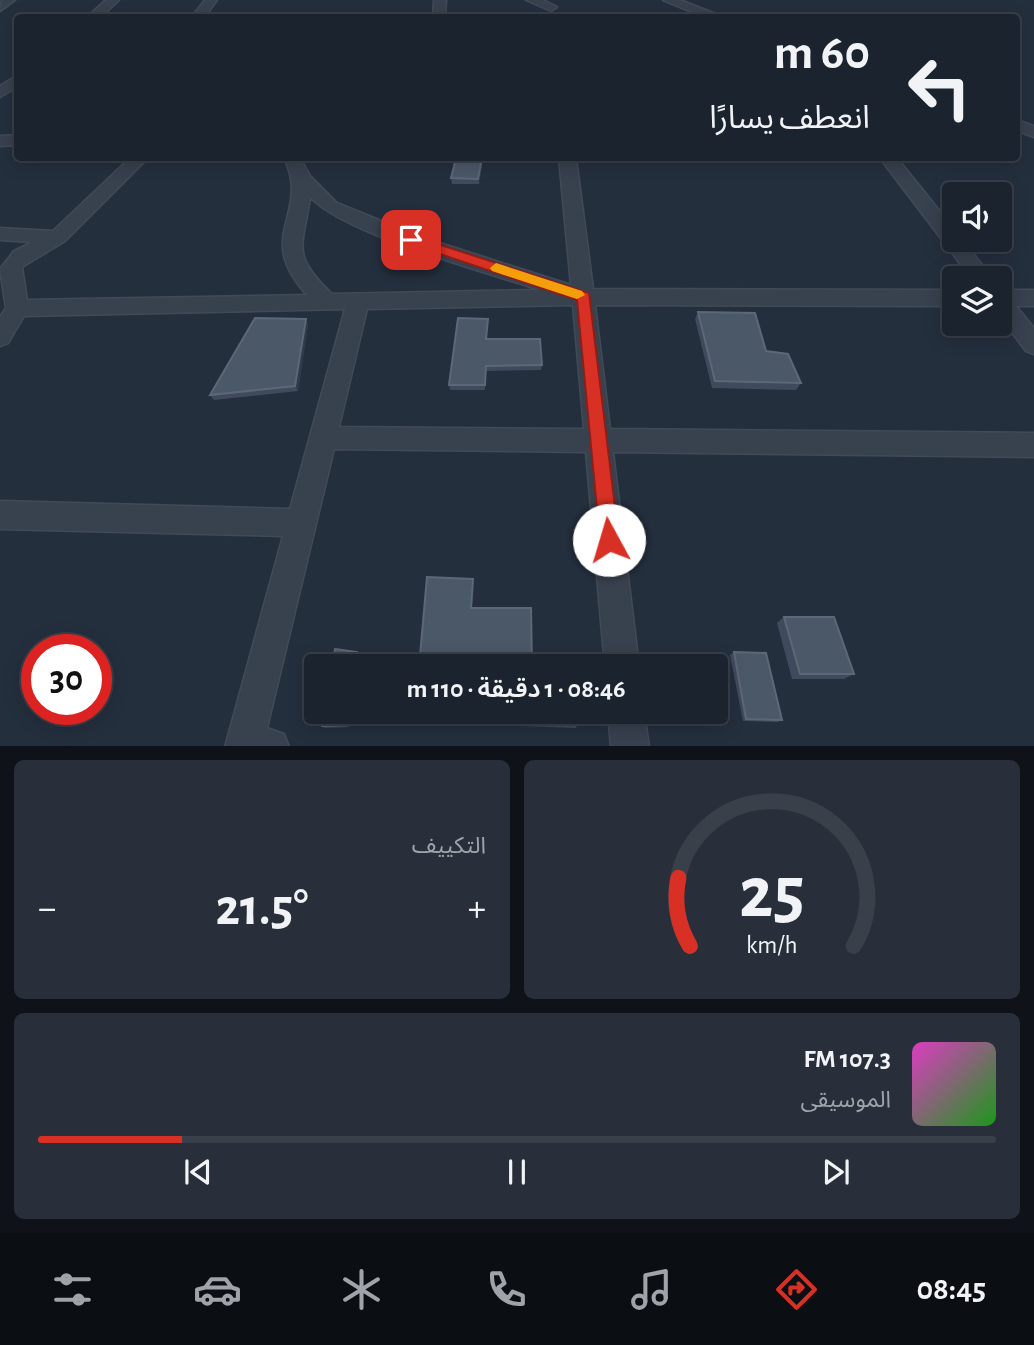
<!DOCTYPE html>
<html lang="ar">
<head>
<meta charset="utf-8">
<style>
  :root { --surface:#1b232e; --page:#282f3a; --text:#f1f3f6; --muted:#a0a4aa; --line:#39404a; --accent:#d93025 }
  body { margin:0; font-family:"Alegreya Sans","Noto Sans Arabic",sans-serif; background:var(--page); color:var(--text); direction:rtl; height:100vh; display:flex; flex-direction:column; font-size:26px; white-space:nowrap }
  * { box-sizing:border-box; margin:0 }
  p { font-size:23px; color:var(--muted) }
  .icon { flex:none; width:38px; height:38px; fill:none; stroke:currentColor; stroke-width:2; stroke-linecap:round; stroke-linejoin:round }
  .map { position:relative; height:746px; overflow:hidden; direction:ltr }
  .details { display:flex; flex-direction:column; gap:14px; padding:14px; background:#0f1319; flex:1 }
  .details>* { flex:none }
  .banner { position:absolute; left:14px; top:14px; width:1006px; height:147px; border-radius:7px; box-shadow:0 4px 18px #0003,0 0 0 2px var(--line); direction:rtl; background:#1b232e; color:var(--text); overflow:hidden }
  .controls { position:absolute; left:942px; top:182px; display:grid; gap:14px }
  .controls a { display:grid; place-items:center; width:70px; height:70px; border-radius:7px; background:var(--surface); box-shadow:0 4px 18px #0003,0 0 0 2px var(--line); font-size:35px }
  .speed { position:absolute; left:21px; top:634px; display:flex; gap:14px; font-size:35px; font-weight:700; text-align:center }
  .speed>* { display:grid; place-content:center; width:91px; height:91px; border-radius:50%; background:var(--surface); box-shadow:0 4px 18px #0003,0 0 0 2px var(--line); line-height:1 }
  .speed .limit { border:10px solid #d22; background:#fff; color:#111 }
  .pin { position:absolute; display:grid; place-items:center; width:60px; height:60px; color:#fff; margin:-30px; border-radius:14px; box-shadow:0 4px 10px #0006 }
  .me { position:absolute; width:77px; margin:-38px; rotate:354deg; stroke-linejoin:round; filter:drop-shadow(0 0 5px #0008) }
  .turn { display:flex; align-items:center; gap:24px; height:147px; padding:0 35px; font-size:32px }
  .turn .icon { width:91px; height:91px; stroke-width:2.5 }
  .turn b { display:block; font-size:49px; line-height:60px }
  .big { font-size:52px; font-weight:600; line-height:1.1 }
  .details .card { flex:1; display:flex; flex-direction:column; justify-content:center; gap:10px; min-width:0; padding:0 24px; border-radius:10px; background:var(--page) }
  .details .dial { align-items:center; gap:0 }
  .dial svg { height:182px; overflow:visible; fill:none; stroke:var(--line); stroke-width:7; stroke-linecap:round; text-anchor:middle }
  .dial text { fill:var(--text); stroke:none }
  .song { display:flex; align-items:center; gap:21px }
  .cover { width:84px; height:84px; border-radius:10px; background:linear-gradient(135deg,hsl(310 70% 55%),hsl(120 70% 35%)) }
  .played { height:7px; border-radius:4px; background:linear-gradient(90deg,var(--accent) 15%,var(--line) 15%) }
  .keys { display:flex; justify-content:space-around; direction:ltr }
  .heat { display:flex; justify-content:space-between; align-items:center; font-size:38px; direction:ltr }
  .details .tiles { flex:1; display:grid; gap:14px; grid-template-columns:1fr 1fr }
  .card:last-child { grid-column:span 2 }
  .trip { position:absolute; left:304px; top:654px; width:424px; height:70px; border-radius:7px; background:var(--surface); box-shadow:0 4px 18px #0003,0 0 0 2px var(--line); font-weight:600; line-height:70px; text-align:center; direction:rtl }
  .menu { display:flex; height:112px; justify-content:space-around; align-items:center; background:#0b0e12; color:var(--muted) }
  .menu .icon { width:49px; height:49px }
  .menu .active { color:var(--accent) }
  .menu b { font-size:32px; color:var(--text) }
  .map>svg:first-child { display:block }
</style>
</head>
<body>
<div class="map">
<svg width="1034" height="747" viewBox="0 0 1034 747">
  <rect width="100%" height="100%" fill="#242f3e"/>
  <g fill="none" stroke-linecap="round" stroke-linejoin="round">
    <g stroke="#414a57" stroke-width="3">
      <g id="minor">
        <polygon points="15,0 0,11 2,0"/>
        <polygon points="106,0 119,0 100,18 86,18"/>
        <polygon points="205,0 217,0 204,18 191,18"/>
        <polygon points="434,0 446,0 445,18 433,18"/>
        <polygon points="526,0 543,0 557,7 551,11"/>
        <polygon points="663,0 680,0 726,18 707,18"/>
        <polygon points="18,75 18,86 0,97 0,86"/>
        <polygon points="1017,120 1034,126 1034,137 1017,131"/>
        <polygon points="18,135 18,145 0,146 0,136"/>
        <path d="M 130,158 L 148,158 L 65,241 L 22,267 L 27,300 L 307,295 C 252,235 312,214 284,158 L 300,158 L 310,176 L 337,203 L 418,236 L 571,285 L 559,158 L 576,158 L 593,289 L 954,290 L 954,306 L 595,305 L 610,429 L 1034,433 L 1034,457 L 613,452 L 639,667 L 605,667 L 586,452 L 334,449 L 267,728 L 284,734 L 289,747 L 225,747 L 283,536 L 0,529 L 0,501 L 290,509 L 345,309 L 24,316 L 8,343 L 0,346 L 0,317 L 6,308 L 0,269 L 14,251 L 32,242 L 0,240 L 0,228 L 53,231 ZM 310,197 C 346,235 486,272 540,290 L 332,294 C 290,254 303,248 310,197 ZM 573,305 L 584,429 L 339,427 L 367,309 Z"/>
        <polygon points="880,158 897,158 954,229 954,240 963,240 992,278 971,278"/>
        <polygon points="999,290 1034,290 1034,306 1016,306 1034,328 1034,354 1026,351 999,316"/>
        <polygon points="608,712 644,712 649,747 611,747"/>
      </g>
    </g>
    <use href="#minor" fill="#38414e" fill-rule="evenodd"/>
  </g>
  <g fill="#3f4b5c">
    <polygon points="456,158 483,158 479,184 452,184 451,178"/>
    <polygon points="698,312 766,351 801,383 796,390 712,388 695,319"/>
    <polygon points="306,319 308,324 298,391 214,400 210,395"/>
    <polygon points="488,319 487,339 542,365 541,370 486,371 485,390 450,390 449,385"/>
    <polygon points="784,617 854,674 844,679 792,679 777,623"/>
    <polygon points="734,652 782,720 778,722 743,721 730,655"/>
    <polygon points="324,712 351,712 349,727 325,728 322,726"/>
    <polygon points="414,719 577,725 576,728 416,722"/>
  </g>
  <g fill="#2f3b4b">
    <polygon points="482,158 483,158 479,184 478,179"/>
    <polygon points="306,319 308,324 298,391 295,386"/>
    <polygon points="473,579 474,585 472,613 471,608"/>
    <polygon points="357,652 360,655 358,667 355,667"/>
    <polygon points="348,712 351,712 349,727 346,725"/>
  </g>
  <g fill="#4b5868" stroke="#5c6777" stroke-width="2">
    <polygon points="456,158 482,158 478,179 451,178"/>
    <polygon points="698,312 755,313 766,351 788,354 801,383 715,381"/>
    <polygon points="255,318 306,319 295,386 210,395"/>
    <polygon points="458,318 488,319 486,339 540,339 542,365 486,366 485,385 449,385"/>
    <polygon points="427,577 473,579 471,608 531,608 532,667 419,667"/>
    <polygon points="784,617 834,617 854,674 800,674"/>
    <polygon points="335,649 357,652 355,667 332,667"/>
    <polygon points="734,652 766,653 782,720 746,719"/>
    <polygon points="324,712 348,712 346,725 322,726"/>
    <polygon points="414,712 577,712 577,725 414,719"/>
  </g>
  <polygon fill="#d93025" stroke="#8d1f18" stroke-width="2" points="407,237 416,237 589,293 619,540 616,547 609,550 602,547 600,540 577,300 407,243"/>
  <polygon fill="#f59e0b" points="496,263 582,291 585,295 577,299 492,271 490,268"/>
</svg>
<div class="controls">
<a><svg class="icon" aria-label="sound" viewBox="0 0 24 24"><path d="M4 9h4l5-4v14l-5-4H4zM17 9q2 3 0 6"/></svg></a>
<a><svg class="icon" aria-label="layers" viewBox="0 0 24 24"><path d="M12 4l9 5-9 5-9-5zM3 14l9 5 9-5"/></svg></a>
</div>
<div class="speed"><div class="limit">30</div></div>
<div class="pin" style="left:411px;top:240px;background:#d93025"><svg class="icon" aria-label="arrive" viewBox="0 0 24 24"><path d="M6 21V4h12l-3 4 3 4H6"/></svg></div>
<svg class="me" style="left:609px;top:540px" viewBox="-20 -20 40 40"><circle r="19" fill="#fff"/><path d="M0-13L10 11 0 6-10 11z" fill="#d93025"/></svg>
<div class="trip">08:46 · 1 دقيقة · 110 m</div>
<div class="banner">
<div class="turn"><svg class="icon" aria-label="left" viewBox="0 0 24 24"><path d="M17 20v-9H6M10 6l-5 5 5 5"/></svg><div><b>60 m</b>انعطف يسارًا</div></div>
</div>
</div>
<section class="details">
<div class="tiles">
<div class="card dial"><svg viewBox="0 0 100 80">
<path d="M14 69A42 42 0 1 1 86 69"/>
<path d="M14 69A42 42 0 0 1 9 39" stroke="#d93025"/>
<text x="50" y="56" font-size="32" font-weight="700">25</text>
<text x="50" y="72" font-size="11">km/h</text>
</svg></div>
<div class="card"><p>التكييف</p>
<div class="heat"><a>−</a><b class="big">21.5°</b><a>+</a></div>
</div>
<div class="card">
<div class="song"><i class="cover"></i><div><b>107.3 FM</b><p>الموسيقى</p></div></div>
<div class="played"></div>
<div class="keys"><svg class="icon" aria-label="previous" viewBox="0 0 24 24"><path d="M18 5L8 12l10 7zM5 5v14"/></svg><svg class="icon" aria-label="pause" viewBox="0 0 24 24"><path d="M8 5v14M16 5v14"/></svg><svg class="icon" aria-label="next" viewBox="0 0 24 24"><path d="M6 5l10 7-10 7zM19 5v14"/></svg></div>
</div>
</div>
</section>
<nav class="menu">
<b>08:45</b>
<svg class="icon active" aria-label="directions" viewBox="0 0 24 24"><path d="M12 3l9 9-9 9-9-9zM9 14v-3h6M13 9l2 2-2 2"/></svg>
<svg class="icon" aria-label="music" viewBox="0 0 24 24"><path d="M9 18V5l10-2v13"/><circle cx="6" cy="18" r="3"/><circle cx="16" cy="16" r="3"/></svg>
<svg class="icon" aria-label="phone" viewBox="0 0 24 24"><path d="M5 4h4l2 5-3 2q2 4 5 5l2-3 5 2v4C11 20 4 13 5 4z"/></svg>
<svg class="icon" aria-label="climate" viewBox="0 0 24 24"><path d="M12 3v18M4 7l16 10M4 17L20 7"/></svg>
<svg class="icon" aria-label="car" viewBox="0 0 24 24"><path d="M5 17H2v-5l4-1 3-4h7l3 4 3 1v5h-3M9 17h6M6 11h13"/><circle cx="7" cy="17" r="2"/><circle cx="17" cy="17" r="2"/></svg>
<svg class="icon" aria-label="filters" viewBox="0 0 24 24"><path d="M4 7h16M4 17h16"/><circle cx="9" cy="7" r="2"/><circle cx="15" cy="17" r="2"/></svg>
</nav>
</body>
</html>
